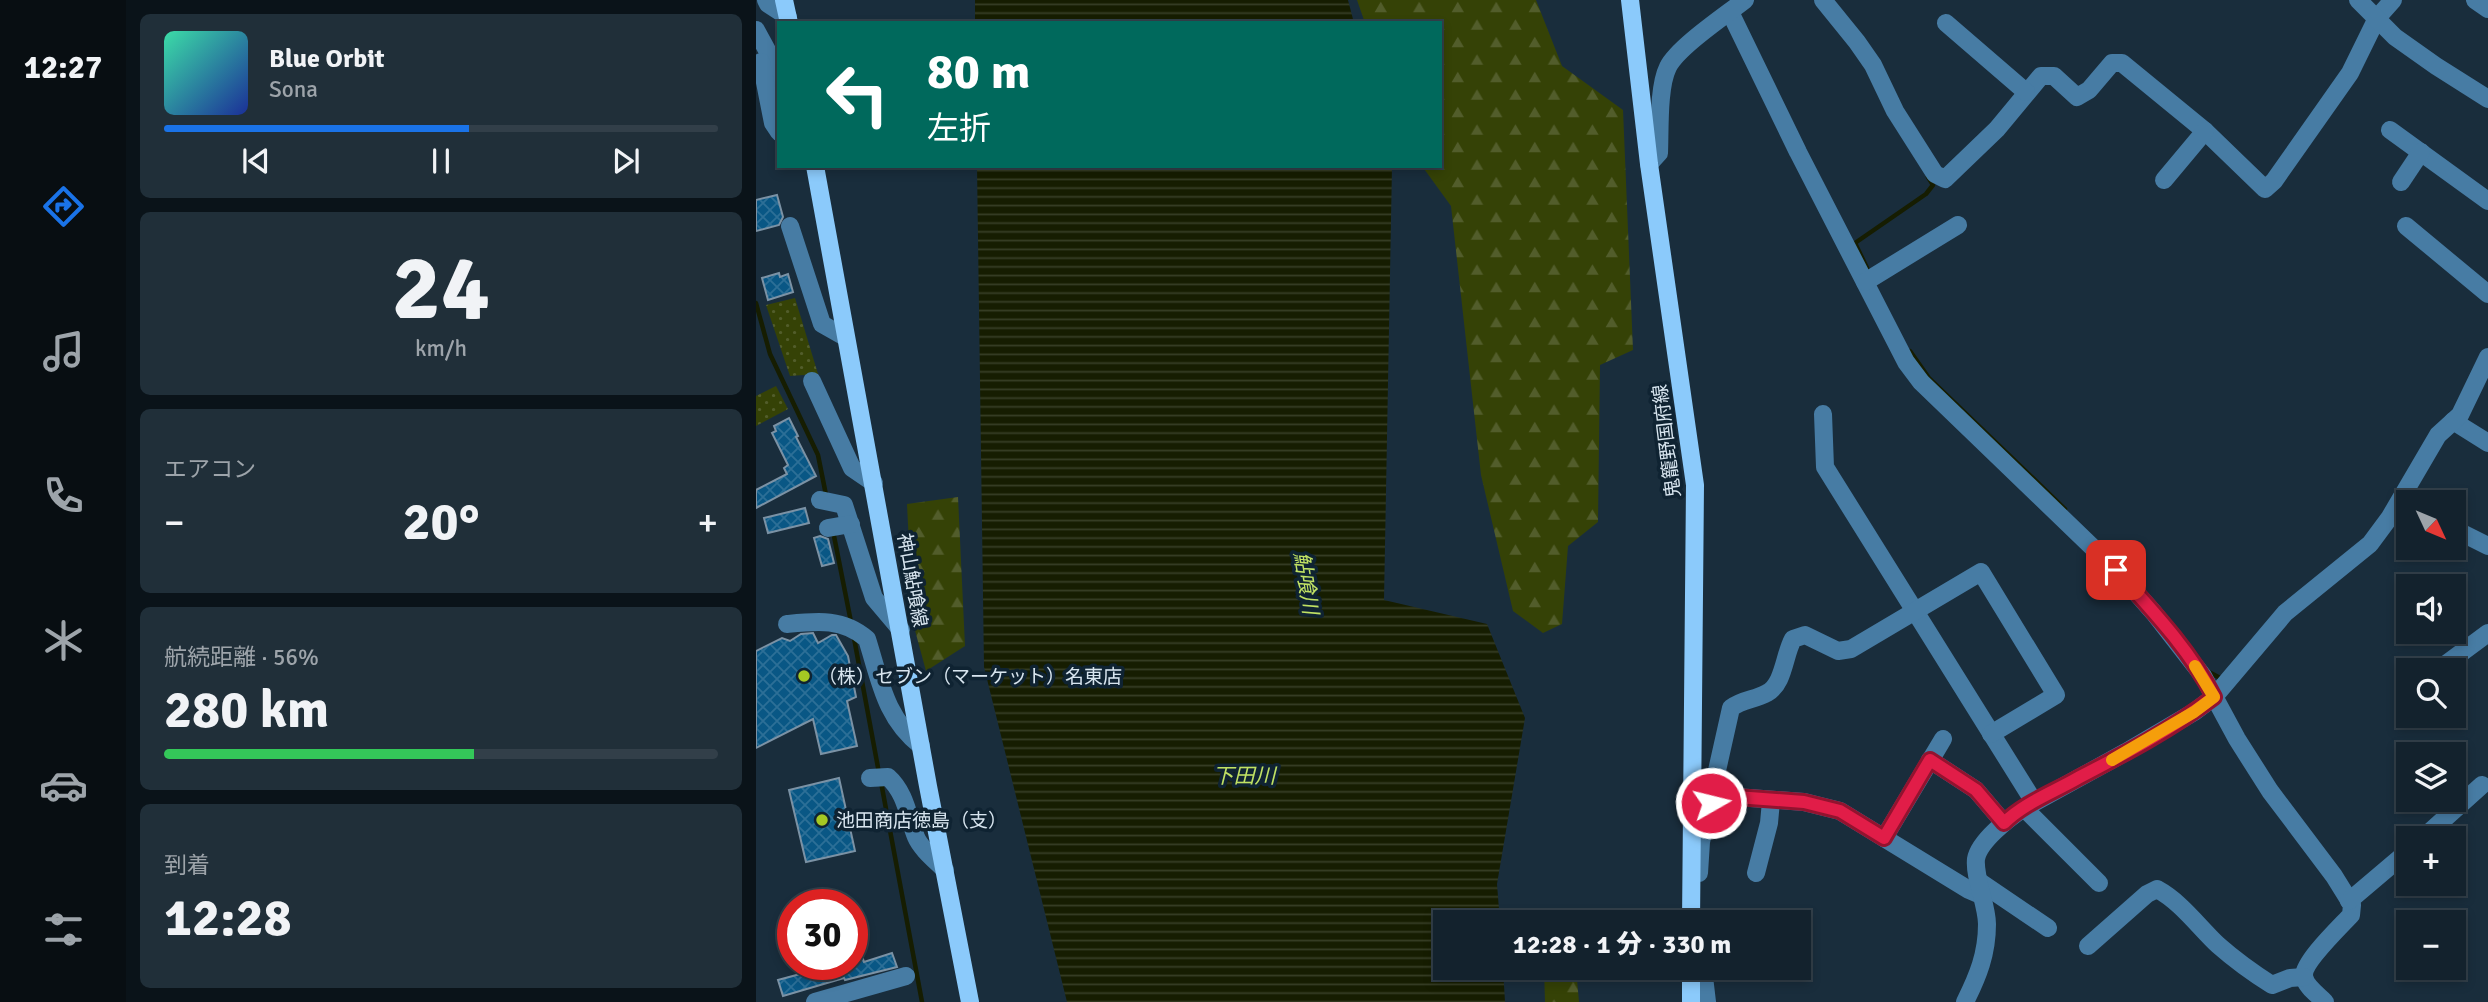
<!DOCTYPE html>
<html lang="ja">
<head>
<meta charset="utf-8">
<style>
  :root { --surface:#13222d; --page:#202f39; --text:#f1f3f6; --muted:#9da4aa; --line:#323f49; --accent:#1a73e8 }
  body { margin:0; font-family:Signika,"Noto Sans JP",sans-serif; background:var(--page); color:var(--text); height:100vh; display:flex; flex-direction:column; font-size:26px; white-space:nowrap }
  * { box-sizing:border-box; margin:0 }
  p { font-size:23px; color:var(--muted) }
  .icon { flex:none; width:38px; height:38px; fill:none; stroke:currentColor; stroke-width:2; stroke-linecap:round; stroke-linejoin:round }
  .map { position:relative; flex:1; overflow:hidden }
  .drawer { display:flex; flex-direction:column; gap:14px; padding:14px; background:#0a1319; width:630px }
  .drawer>* { flex:none }
  .top-card { position:absolute; left:21px; top:21px; width:665px; height:147px; border-radius:0px; box-shadow:0 4px 10px #0003,0 0 0 2px var(--line); background:#00695c; color:#fff; overflow:hidden }
  .needle { width:46px; rotate:134deg }
  .controls { position:absolute; left:1640px; top:490px; display:grid; gap:14px }
  .controls a { display:grid; place-items:center; width:70px; height:70px; border-radius:0px; background:var(--surface); box-shadow:0 4px 10px #0003,0 0 0 2px var(--line); font-size:35px }
  .speed { position:absolute; left:21px; top:889px; display:flex; gap:14px; font-size:35px; font-weight:700; text-align:center }
  .speed>* { display:grid; place-content:center; width:91px; height:91px; border-radius:50%; background:var(--surface); box-shadow:0 4px 10px #0003,0 0 0 2px var(--line); line-height:1 }
  .speed .limit { border:10px solid #d22; background:#fff; color:#111 }
  .pin { position:absolute; display:grid; place-items:center; width:60px; height:60px; color:#fff; margin:-30px; border-radius:14px; box-shadow:0 4px 10px #0006 }
  .me { position:absolute; width:77px; margin:-38px; rotate:82deg; stroke-linejoin:round; filter:drop-shadow(0 0 5px #0008) }
  .turn { display:flex; align-items:center; gap:24px; height:147px; padding:0 35px; font-size:32px }
  .turn .icon { width:91px; height:91px; stroke-width:2.5 }
  .turn b { display:block; font-size:49px; line-height:60px }
  .big { font-size:52px; font-weight:800; line-height:1.1 }
  .drawer .tile { flex:1; display:flex; flex-direction:column; justify-content:center; gap:10px; min-width:0; padding:0 24px; border-radius:10px; background:var(--page) }
  .drawer .dial { align-items:center; gap:0 }
  .dial b { font-size:91px; line-height:1 }
  .song { display:flex; align-items:center; gap:21px }
  .cover { width:84px; height:84px; border-radius:10px; background:linear-gradient(135deg,hsl(160 70% 55%),hsl(230 70% 35%)) }
  .played { height:7px; border-radius:4px; background:linear-gradient(90deg,var(--accent) 55%,var(--line) 55%) }
  .keys { display:flex; justify-content:space-around; direction:ltr }
  .heat { display:flex; justify-content:space-between; align-items:center; font-size:38px; direction:ltr }
  .charge { height:10px; border-radius:5px; background:linear-gradient(90deg,#34c759 56%,var(--line) 0) }
  .trip { position:absolute; left:677px; top:910px; width:378px; height:70px; border-radius:0px; background:var(--surface); box-shadow:0 4px 10px #0003,0 0 0 2px var(--line); font-weight:800; line-height:70px; text-align:center }
  main { display:flex; flex:1; min-height:0 }
  .tab-bar { display:flex; flex-direction:column; width:126px; justify-content:space-around; align-items:center; background:#080e12; color:var(--muted) }
  .tab-bar .icon { width:49px; height:49px }
  .tab-bar .active { color:var(--accent) }
  .tab-bar b { font-size:32px; color:var(--text) }
  .map>svg:first-child { display:block }
</style>
</head>
<body>
<main>
<nav class="tab-bar">
<b>12:27</b>
<svg class="icon active" aria-label="directions" viewBox="0 0 24 24"><path d="M12 3l9 9-9 9-9-9zM9 14v-3h6M13 9l2 2-2 2"/></svg>
<svg class="icon" aria-label="music" viewBox="0 0 24 24"><path d="M9 18V5l10-2v13"/><circle cx="6" cy="18" r="3"/><circle cx="16" cy="16" r="3"/></svg>
<svg class="icon" aria-label="phone" viewBox="0 0 24 24"><path d="M5 4h4l2 5-3 2q2 4 5 5l2-3 5 2v4C11 20 4 13 5 4z"/></svg>
<svg class="icon" aria-label="climate" viewBox="0 0 24 24"><path d="M12 3v18M4 7l16 10M4 17L20 7"/></svg>
<svg class="icon" aria-label="car" viewBox="0 0 24 24"><path d="M5 17H2v-5l4-1 3-4h7l3 4 3 1v5h-3M9 17h6M6 11h13"/><circle cx="7" cy="17" r="2"/><circle cx="17" cy="17" r="2"/></svg>
<svg class="icon" aria-label="filters" viewBox="0 0 24 24"><path d="M4 7h16M4 17h16"/><circle cx="9" cy="7" r="2"/><circle cx="15" cy="17" r="2"/></svg>
</nav>
<section class="drawer">
<div class="tile">
<div class="song"><i class="cover"></i><div><b>Blue Orbit</b><p>Sona</p></div></div>
<div class="played"></div>
<div class="keys"><svg class="icon" aria-label="previous" viewBox="0 0 24 24"><path d="M18 5L8 12l10 7zM5 5v14"/></svg><svg class="icon" aria-label="pause" viewBox="0 0 24 24"><path d="M8 5v14M16 5v14"/></svg><svg class="icon" aria-label="next" viewBox="0 0 24 24"><path d="M6 5l10 7-10 7zM19 5v14"/></svg></div>
</div>
<div class="tile dial"><b>24</b><p>km/h</p></div>
<div class="tile"><p>エアコン</p>
<div class="heat"><a>−</a><b class="big">20°</b><a>+</a></div>
</div>
<div class="tile"><p>航続距離 · 56%</p><b class="big">280 km</b><div class="charge"></div></div>
<div class="tile"><p>到着</p><b class="big">12:28</b></div>
</section>
<div class="map">
<svg width="1732" height="1002" viewBox="0 0 1732 1002">
  <defs>
    <pattern id="grass-dots" width="8" height="8" patternUnits="userSpaceOnUse" patternTransform="scale(1.75)"><rect width="8" height="8" fill="#354206"/><path d="M2 2h.1M6 6h.1" fill="none" stroke="#525d2b" stroke-width="1.8" stroke-linecap="round"/></pattern>
    <pattern id="forest-firs" width="22" height="20" patternUnits="userSpaceOnUse" patternTransform="scale(1.75)"><rect width="22" height="20" fill="#354206"/><path d="M5 1l3.5 6h-7zM16 11l3.5 6h-7z" fill="#525d2b"/></pattern>
    <pattern id="water-rules" width="6" height="5" patternUnits="userSpaceOnUse" patternTransform="scale(1.75)"><rect width="6" height="5" fill="#161d01"/><path d="M0 2.5h6" fill="none" stroke="#373e26"/></pattern>
    <pattern id="building-cross-hatch" width="8" height="8" patternUnits="userSpaceOnUse" patternTransform="scale(1.75)"><rect width="8" height="8" fill="#095785"/><path d="M0 0l8 8M0 8l8-8" fill="none" stroke="#2c6f97"/></pattern>
  </defs>
  <rect width="100%" height="100%" fill="#192d3c"/>
  <g fill="url(#grass-dots)">
    <polygon points="39,298 62,374 34,376 10,305"/>
    <polygon points="20,386 32,409 0,426 0,396"/>
  </g>
  <g fill="url(#forest-firs)">
    <polygon points="601,0 780,0 806,66 867,110 877,350 844,365 842,522 812,546 806,624 787,633 757,611 725,475 695,206 666,166 684,166 684,23 609,23"/>
    <polygon points="202,497 209,646 170,671 157,623 151,504"/>
    <polygon points="788,968 820,968 823,1002 789,1002"/>
  </g>
  <g fill="url(#water-rules)">
    <polygon points="219,0 592,0 598,23 219,23"/>
    <polygon points="221,166 636,166 628,600 731,624 769,718 741,884 744,922 690,922 690,968 747,968 749,1002 311,1002 228,667"/>
  </g>
  <g fill="none" stroke-linecap="round" stroke-linejoin="round">
    <g stroke="#161d01" stroke-width="4.5">
      <polyline points="1112,270 1099,243 1170,194 1177,185 1172,177"/>
      <polyline points="0,303 14,354 62,455 70,495"/>
      <polyline points="1154,351 1173,378 1309,509"/>
      <polyline points="77,531 95,622"/>
      <polyline points="98,638 123,773"/>
      <polyline points="1451,671 1466,679"/>
      <polyline points="125,782 166,1002"/>
    </g>
  </g>
  <g fill="url(#building-cross-hatch)" stroke="#7b92a5" stroke-width="2">
    <polygon points="21,195 27,217 23,225 0,231 0,200"/>
    <polygon points="23,273 24,277 32,274 37,292 12,300 6,278"/>
    <polygon points="33,418 42,436 40,437 60,476 0,508 0,490 31,474 28,468 32,465 16,433 20,431 18,426"/>
    <polygon points="49,508 53,523 12,533 8,518"/>
    <polygon points="64,536 72,539 78,563 66,566 58,538"/>
    <polygon points="57,633 62,643 76,635 80,635 92,656 100,697 91,701 101,746 65,754 57,719 0,748 0,651 26,638 34,641 45,634"/>
    <polygon points="83,778 99,851 50,862 33,790"/>
    <polygon points="136,953 141,967 89,980 88,978 27,996 22,980 74,966 75,968 96,964 96,962 107,959 108,962"/>
  </g>
  <g fill="none" stroke-linecap="round" stroke-linejoin="round">
    <g stroke="#477ca4" stroke-width="18">
      <polyline points="10,0 12,4 32,17"/>
      <polyline points="1067,0 1101,42 1117,65 1139,111 1179,174 1189,179 1241,129 1285,76 1298,76 1321,97 1333,90 1356,63 1366,63 1449,131 1509,189 1518,181 1594,73 1621,18 1637,0"/>
      <polyline points="1602,0 1639,37 1680,66 1732,99"/>
      <polyline points="1719,0 1732,9"/>
      <path d="M 974,12 L 1042,152 L 1150,362 L 1165,382 L 1360,570 L 1398,613 L 1447,676 L 1481,739 L 1514,791 L 1578,876 L 1596,905 L 1595,915 C 1585,926 1547,962 1548,976 C 1549,986 1562,995 1569,1002"/>
      <polyline points="1190,23 1270,92"/>
      <polyline points="0,30 18,63 23,81"/>
      <polyline points="5,62 17,123 23,132"/>
      <polyline points="1634,130 1732,201"/>
      <path d="M 893,164 L 903,153 C 904,130 902,87 912,67 C 922,47 970,15 989,0"/>
      <polyline points="1408,180 1449,131"/>
      <polyline points="1645,182 1665,152"/>
      <polyline points="34,226 66,324 89,337"/>
      <polyline points="1650,226 1732,294"/>
      <polyline points="1109,282 1202,225"/>
      <polyline points="56,381 96,468 118,483"/>
      <polyline points="1067,414 1069,467 1278,802"/>
      <polyline points="1697,421 1732,443"/>
      <polyline points="64,500 88,505 118,598 145,630"/>
      <polyline points="72,528 95,524"/>
      <polyline points="1698,529 1732,546"/>
      <path d="M 31,624 C 61,621 87,618 111,639 C 124,680 129,718 165,746"/>
      <polyline points="1656,666 1660,670"/>
      <polyline points="1682,670 1732,633"/>
      <polyline points="1650,694 1652,693"/>
      <polyline points="1174,760 1220,790 1248,823"/>
      <path d="M 114,778 L 132,777 C 150,793 152,817 160,837 C 165,849 180,861 189,870"/>
      <polyline points="955,803 967,796 1048,802 1084,811 1213,890 1227,896"/>
      <polyline points="1268,808 1343,883"/>
      <polyline points="1128,838 1187,739"/>
      <polyline points="1667,838 1726,785"/>
      <path d="M 943,873 L 945,842 L 975,708 C 987,699 999,700 1011,693 C 1028,684 1028,655 1037,639 L 1049,635 L 1082,651 L 1095,649 L 1225,572 L 1300,695 L 1235,734"/>
      <polyline points="1000,873 1013,823 1015,801"/>
      <polyline points="1224,882 1292,928"/>
      <polyline points="1593,901 1652,851"/>
      <path d="M 1332,946 L 1391,894 L 1401,889 C 1425,902 1442,926 1462,945 C 1479,960 1497,973 1516,985 L 1534,978 L 1548,977"/>
      <polyline points="947,968 951,1002"/>
      <polyline points="59,1002 150,976"/>
      <path d="M 1209,1002 C 1222,976 1231,954 1231,924 C 1231,905 1218,877 1220,859 C 1223,841 1253,818 1268,808 L 1370,752 L 1438,712 L 1458,697 L 1529,613 L 1614,544 L 1634,517 L 1682,435 L 1704,415 L 1732,357"/>
    </g>
    <g stroke="#8bcafb" stroke-width="18">
      <polyline points="28,0 33,23"/>
      <polyline points="874,0 893,164 939,485 935,922"/>
      <polyline points="59,166 172,786 214,1002"/>
      <polyline points="935,1002 935,968"/>
    </g>
  </g>
  <g fill="none" stroke-linecap="round" stroke-linejoin="round">
    <g stroke="#92132f" stroke-width="18">
      <path id="route" d="M 955,803 L 967,796 L 1048,802 L 1084,811 L 1128,838 L 1174,760 L 1220,790 L 1248,823 C 1268,803 1298,792 1322,778 C 1368,754 1416,729 1458,697 C 1434,650 1395,609 1360,570"/>
    </g>
    <use href="#route" stroke="#e11d48" stroke-width="12"/>
    <polyline stroke="#f59e0b" stroke-width="12" points="1356,760 1438,712 1458,697 1439,666"/>
  </g>
  <g fill="#a5c823" stroke="#0f2332" stroke-width="2.5">
    <circle cx="48" cy="676" r="7"/>
    <circle cx="66" cy="820" r="7"/>
  </g>
  <g text-anchor="middle" stroke-width="7" stroke-linejoin="round" paint-order="stroke">
    <g font-size="19" fill="#d8e5ef" stroke="#0f2332">
      <text transform="translate(910 441) rotate(-97)" y="7">鬼籠野国府線</text>
      <text transform="translate(157 580) rotate(80)" y="7">神山鮎喰線</text>
    </g>
    <g font-size="19" fill="#d8e5ef" stroke="#0f2332" text-anchor="start">
      <text x="62" y="683">（株）セブン（マーケット）名東店</text>
      <text x="80" y="827">池田商店徳島（支）</text>
    </g>
    <g font-size="21" font-style="italic" fill="#c1e264" stroke="#0f2332">
      <text transform="translate(550 583) rotate(81)" y="7">鮎喰川</text>
      <text x="488" y="783">下田川</text>
    </g>
  </g>
</svg>
<div class="controls">
<a><svg class="needle" viewBox="-14 -14 28 28"><path d="M0-13l5 13h-10z" fill="#e53935"/><path d="M0 13l5-13h-10z" fill="#9da4aa"/></svg></a>
<a><svg class="icon" aria-label="sound" viewBox="0 0 24 24"><path d="M4 9h4l5-4v14l-5-4H4zM17 9q2 3 0 6"/></svg></a>
<a><svg class="icon" aria-label="search" viewBox="0 0 24 24"><circle cx="10" cy="10" r="6"/><path d="M15 15l6 6"/></svg></a>
<a><svg class="icon" aria-label="layers" viewBox="0 0 24 24"><path d="M12 4l9 5-9 5-9-5zM3 14l9 5 9-5"/></svg></a>
<a>+</a>
<a>−</a>
</div>
<div class="speed"><div class="limit">30</div></div>
<div class="pin" style="left:1360px;top:570px;background:#d93025"><svg class="icon" aria-label="arrive" viewBox="0 0 24 24"><path d="M6 21V4h12l-3 4 3 4H6"/></svg></div>
<svg class="me" style="left:955px;top:803px" viewBox="-20 -20 40 40"><circle r="17" fill="#e11d48" stroke="#fff" stroke-width="3"/><path d="M0-11L8 9 0 5-8 9z" fill="#fff"/></svg>
<div class="trip">12:28 · 1 分 · 330 m</div>
<div class="top-card">
<div class="turn"><svg class="icon" aria-label="left" viewBox="0 0 24 24"><path d="M17 20v-9H6M10 6l-5 5 5 5"/></svg><div><b>80 m</b>左折</div></div>
</div>
</div>
</main>
</body>
</html>
